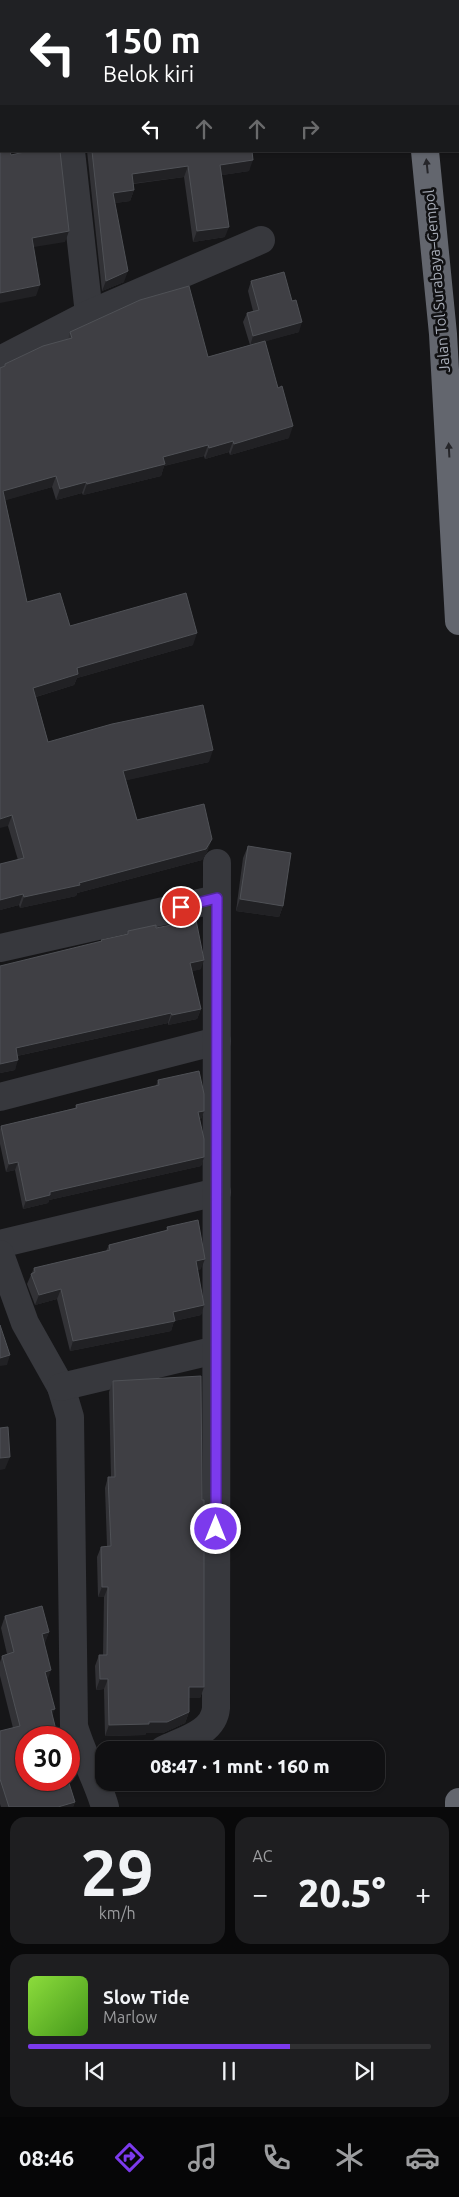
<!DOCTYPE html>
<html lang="id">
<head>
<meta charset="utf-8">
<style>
  :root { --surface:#101012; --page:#1e1e20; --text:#f1f3f6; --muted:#9c9d9f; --line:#303032; --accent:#7c3aed }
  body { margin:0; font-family:Ubuntu,sans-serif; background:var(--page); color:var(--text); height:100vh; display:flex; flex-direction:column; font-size:19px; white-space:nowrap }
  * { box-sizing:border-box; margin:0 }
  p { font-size:16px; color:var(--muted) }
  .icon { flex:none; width:28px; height:28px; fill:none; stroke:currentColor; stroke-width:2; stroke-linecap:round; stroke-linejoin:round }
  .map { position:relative; height:1807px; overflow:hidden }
  .drawer { display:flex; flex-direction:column; gap:10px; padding:10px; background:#09090a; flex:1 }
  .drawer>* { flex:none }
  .hud { position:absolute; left:0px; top:0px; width:460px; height:152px; box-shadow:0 1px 4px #0004,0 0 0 1px var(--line); background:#202124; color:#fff; overflow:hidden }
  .speed { position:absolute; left:15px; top:1726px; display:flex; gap:10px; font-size:25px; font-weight:700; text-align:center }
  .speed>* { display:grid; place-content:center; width:65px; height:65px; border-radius:50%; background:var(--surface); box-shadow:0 1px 4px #0004,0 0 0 1px var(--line); line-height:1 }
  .speed .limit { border:8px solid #d22; background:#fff; color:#111 }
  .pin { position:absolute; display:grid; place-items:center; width:42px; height:42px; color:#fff; margin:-21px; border:2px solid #fff; border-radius:50%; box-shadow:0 1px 5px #0007 }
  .me { position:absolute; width:55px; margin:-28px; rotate:0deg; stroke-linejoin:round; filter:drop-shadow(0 0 4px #0008) }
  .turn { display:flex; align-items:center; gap:18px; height:105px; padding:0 20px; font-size:22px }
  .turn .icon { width:65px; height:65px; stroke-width:2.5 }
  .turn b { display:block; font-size:35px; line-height:42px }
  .lanes { display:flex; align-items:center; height:48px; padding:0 20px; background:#0003; justify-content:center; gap:25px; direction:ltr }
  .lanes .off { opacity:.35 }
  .big { font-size:38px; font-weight:800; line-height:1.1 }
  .drawer .widget { flex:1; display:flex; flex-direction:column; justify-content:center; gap:8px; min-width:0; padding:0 18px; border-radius:15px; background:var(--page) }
  .drawer .dial { align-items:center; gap:0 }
  .dial b { font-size:65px; line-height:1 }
  .song { display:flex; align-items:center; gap:15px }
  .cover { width:60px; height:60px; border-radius:8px; background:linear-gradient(135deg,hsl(90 70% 55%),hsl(100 70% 35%)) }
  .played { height:5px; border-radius:2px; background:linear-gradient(90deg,var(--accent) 65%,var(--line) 65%) }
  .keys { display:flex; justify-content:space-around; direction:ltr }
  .heat { display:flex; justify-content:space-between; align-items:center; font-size:28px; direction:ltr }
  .drawer .tiles { flex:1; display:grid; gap:10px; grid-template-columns:1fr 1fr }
  .widget:last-child { grid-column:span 2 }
  .trip { position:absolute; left:95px; top:1741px; width:290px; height:50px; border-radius:15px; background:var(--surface); box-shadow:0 1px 4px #0004,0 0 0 1px var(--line); font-weight:800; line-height:50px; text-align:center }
  .menu { display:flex; height:80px; justify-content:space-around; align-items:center; background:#060607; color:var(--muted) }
  .menu .icon { width:35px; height:35px }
  .menu .on { color:var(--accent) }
  .menu b { font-size:22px; color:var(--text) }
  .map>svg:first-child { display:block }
</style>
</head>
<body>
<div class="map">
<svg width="459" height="1807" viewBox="0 0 459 1807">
  <rect width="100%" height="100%" fill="#161618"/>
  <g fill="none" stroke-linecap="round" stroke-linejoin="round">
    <g stroke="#37383d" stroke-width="28">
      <polyline points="0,122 1,122"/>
      <polyline points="71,151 89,314"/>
      <polyline points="0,360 89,314 261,240"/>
      <polyline points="0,948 217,899"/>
      <polyline points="0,1097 217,1041"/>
      <polyline points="0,1244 217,1192"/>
      <path d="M 0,1254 L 25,1323 L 61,1387 L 70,1417 L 74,1726 C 82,1754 97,1779 105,1807"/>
      <polyline points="61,1387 216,1350"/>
      <path d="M 163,1750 C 183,1740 214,1733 216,1708 L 217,863"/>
    </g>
    <g stroke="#63666e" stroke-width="28">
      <polyline points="411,0 411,1"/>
      <polyline points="459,12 459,14"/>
      <polyline points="425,151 443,334 459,621"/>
      <polyline points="459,1807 459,1802"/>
    </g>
  </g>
  <g fill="#323236">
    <polygon points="87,151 252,151 249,171 222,175 225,237 193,242 184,177 133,184 134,190 130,201 115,203 124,282 102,291"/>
    <polygon points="251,281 299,332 265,341 289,438 230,455 229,452 205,459 204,456 164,466 161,476 83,495 82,493 56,500 52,487 5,500 27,602 70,626 193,645 77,678 74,685 36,697 48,742 209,762 126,780 137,820 208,850 202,860 77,893 76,896 20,908 19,905 0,910 0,864 18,860 8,826 4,367 5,364 68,340 70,332 208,357 250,345 243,322 247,313 253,311 248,291"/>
    <polygon points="248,846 283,906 279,917 236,911 243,858"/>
    <polygon points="156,928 201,969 192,971 201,1009 197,1019 168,1025 168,1023 17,1056 15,1070 0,1073 0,966 101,942 101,940 126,934 128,931"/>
    <polygon points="158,1080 204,1111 201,1119 200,1119 204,1157 201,1166 49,1200 48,1203 23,1209 15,1170 6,1172 0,1144 0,1129 1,1126 75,1108 76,1105 156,1086"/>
    <polygon points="167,1227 201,1269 197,1270 204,1305 201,1315 174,1321 171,1331 70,1351 57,1299 35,1305 27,1284 34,1268 106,1251 109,1245 166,1231"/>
    <polygon points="113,1381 202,1500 204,1687 200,1698 189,1698 189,1712 185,1723 163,1733 146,1733 145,1735 105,1736 104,1689 96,1690 95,1666 99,1655 103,1655 104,1597 98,1597 97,1557 101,1547 107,1546 105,1488 108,1477 111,1477 109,1392"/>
    <polygon points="5,1616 49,1632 44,1644 26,1738 75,1802 73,1807 1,1807 0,1804 0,1731 13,1728 0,1676 0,1662 2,1656 7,1654 1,1628"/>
  </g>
  <g fill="#212124">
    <rect x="0" y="86" width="1" height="10"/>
    <polygon points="253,160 249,171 216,176 220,165"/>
    <polygon points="188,166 184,177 128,184 132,174"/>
    <polygon points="134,190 130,201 109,204 113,193"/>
    <polygon points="229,227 225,237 193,242 197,231"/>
    <polygon points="69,231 65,242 28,248 32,238"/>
    <polygon points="128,271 124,282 102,291 106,281"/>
    <polygon points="40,285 36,296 0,303 0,293"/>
    <polygon points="302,322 299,332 250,346 253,336"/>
    <polygon points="293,426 289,438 230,455 234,444"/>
    <polygon points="233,441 229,452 205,459 209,448"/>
    <polygon points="208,445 204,456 164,466 161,476 83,495 87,484 163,457"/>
    <polygon points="56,476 52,487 0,502 3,491"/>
    <polygon points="86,482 82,493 56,500 60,489"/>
    <polygon points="197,633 193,645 77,678 74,685 29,699 33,688 77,668"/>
    <polygon points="213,750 209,762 119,782 123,771"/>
    <polygon points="12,815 8,826 0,828 0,819"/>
    <polygon points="212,839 208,850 202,860 77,893 76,896 20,908 24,897 79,883"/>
    <polygon points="23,894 19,905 0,910 0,900"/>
    <polygon points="240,899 283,906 279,917 236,911"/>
    <polygon points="204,960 201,969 187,973 190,963"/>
    <polygon points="201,1009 197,1019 168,1025 172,1015"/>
    <polygon points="171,1013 168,1023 12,1057 16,1048"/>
    <polygon points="18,1060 15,1070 0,1073 0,1064"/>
    <polygon points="204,1111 201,1119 195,1120 198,1112"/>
    <polygon points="204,1157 201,1166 49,1200 48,1203 23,1209 26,1201 50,1192"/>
    <polygon points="18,1162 15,1170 6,1172 9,1164"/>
    <polygon points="205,1259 201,1269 192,1271 196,1261"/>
    <polygon points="61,1289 57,1299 35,1305 39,1295"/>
    <polygon points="204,1305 201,1315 174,1321 171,1331 70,1351 73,1341 173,1312"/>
    <polygon points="10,1355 7,1365 0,1366 0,1358"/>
    <polygon points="10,1457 5,1469 0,1470 0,1458"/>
    <polygon points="102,1587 108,1587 104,1597 98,1597"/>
    <polygon points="49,1632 45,1643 38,1645 42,1634"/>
    <polygon points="51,1670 47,1682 45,1672"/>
    <polygon points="100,1679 108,1679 104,1689 96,1690"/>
    <polygon points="189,1687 204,1687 200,1698 185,1698"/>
    <polygon points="55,1709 50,1720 51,1710"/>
    <polygon points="189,1712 185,1723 163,1733 146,1733 145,1735 105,1736 109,1725 149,1722"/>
    <polygon points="75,1802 73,1807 58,1807"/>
  </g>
  <g fill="#3f3f44" stroke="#4f5156">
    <rect x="0" y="5" width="1" height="81"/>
    <polygon points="0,132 1,132 1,151 10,151 11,155 29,151 60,151 69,231 32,238 40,285 0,293"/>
    <polygon points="92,151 252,151 253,160 220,165 229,227 197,231 188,166 132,174 134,190 113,193 128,271 106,281"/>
    <polygon points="284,272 292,301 296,300 302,322 253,336 247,313 259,310 251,281"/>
    <polygon points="189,286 208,357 265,341 278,388 282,386 293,426 234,444 233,441 209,448 208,445 163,457 165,464 87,484 86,482 60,489 56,476 3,491 27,602 60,593 70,626 186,593 197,633 77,668 78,674 33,688 48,742 112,724 203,705 213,750 123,771 137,820 204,804 212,839 206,849 79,883 80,885 24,897 23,894 0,900 0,864 24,858 12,815 0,819 0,368 5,366 5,364 43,346 72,338 70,332 140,300"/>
    <polygon points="248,846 291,853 283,906 240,899"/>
    <polygon points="196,920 204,960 190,963 201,1009 172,1015 171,1013 16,1048 18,1060 0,1064 0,966 102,941 101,940 128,934 128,931 156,925 156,928"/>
    <polygon points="199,1071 204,1094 204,1111 198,1112 204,1139 204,1157 50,1192 50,1195 26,1201 18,1162 9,1164 1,1126 77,1108 76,1105 159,1085 158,1080"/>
    <polygon points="198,1220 205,1259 196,1261 204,1305 173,1312 175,1321 73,1341 61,1289 39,1295 31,1274 35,1272 34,1268 110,1250 109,1245 168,1230 167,1227"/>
    <polygon points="0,1325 10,1355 0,1358"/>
    <polygon points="201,1376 202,1500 204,1500 204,1687 189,1687 189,1712 167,1722 149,1722 149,1724 109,1725 108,1679 100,1679 99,1655 107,1655 108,1587 102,1587 101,1547 111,1546 108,1477 115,1477 113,1381"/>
    <polygon points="8,1427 10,1457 0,1458 0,1428"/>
    <polygon points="42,1606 49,1632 42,1634 51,1670 45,1672 55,1709 51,1710 58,1738 26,1738 26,1780 68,1780 75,1802 58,1807 9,1807 0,1779 0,1731 20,1726 2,1656 14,1652 5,1616"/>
  </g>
  <defs><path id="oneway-solid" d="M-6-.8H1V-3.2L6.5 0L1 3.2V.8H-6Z" transform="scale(1.25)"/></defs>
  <g fill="#26262a">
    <use href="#oneway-solid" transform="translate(427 166) rotate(-96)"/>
    <use href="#oneway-solid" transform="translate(449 450) rotate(-93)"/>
  </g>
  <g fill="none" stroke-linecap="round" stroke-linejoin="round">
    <g stroke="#51269a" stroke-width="12">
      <polyline id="route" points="181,907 217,898 216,1529"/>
    </g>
    <use href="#route" stroke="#7c3aed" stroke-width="9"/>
  </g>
  <g text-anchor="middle" stroke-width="5" stroke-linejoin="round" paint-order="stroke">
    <g font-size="15" fill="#a8adb8" stroke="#111113">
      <text transform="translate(437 281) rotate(-95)" y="5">Jalan Tol Surabaya–Gempol</text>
    </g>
  </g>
</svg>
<div class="speed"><div class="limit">30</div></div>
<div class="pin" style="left:181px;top:907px;background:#d93025"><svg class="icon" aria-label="arrive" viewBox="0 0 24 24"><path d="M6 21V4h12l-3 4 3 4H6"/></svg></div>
<svg class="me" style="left:216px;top:1529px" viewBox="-20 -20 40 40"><circle r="17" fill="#7c3aed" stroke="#fff" stroke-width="3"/><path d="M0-11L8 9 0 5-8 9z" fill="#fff"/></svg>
<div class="trip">08:47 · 1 mnt · 160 m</div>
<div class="hud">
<div class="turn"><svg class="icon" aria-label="left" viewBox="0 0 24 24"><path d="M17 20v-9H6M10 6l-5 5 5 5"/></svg><div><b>150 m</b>Belok kiri</div></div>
<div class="lanes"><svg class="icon" aria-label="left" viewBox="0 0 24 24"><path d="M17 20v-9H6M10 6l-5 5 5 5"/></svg><svg class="icon off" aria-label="ahead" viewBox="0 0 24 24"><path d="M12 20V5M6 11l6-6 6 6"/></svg><svg class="icon off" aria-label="ahead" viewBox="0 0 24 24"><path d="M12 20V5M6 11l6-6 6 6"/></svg><svg class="icon off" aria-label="right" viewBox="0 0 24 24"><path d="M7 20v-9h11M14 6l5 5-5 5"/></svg></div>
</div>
</div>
<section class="drawer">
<div class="tiles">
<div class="widget dial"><b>29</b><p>km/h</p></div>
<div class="widget"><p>AC</p>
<div class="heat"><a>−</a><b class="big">20.5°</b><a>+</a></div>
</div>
<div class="widget">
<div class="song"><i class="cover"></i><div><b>Slow Tide</b><p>Marlow</p></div></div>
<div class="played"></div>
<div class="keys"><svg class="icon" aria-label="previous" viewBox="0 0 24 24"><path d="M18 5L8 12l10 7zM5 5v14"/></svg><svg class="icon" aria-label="pause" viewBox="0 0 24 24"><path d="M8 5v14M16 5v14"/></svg><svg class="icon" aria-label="next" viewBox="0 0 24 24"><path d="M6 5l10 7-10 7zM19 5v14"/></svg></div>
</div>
</div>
</section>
<nav class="menu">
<b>08:46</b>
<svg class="icon on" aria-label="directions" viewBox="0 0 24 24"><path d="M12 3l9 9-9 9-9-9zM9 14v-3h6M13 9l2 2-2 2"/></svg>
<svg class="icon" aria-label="music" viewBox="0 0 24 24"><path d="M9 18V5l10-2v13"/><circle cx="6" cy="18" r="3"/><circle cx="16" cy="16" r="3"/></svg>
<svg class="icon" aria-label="phone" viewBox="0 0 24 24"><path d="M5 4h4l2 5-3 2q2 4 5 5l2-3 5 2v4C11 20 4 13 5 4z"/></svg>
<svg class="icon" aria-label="climate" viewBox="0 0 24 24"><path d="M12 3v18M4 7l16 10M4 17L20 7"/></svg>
<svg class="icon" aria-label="car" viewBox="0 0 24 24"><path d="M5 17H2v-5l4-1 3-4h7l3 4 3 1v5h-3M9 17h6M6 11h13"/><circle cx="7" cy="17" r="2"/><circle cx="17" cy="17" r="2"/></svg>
</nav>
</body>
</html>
